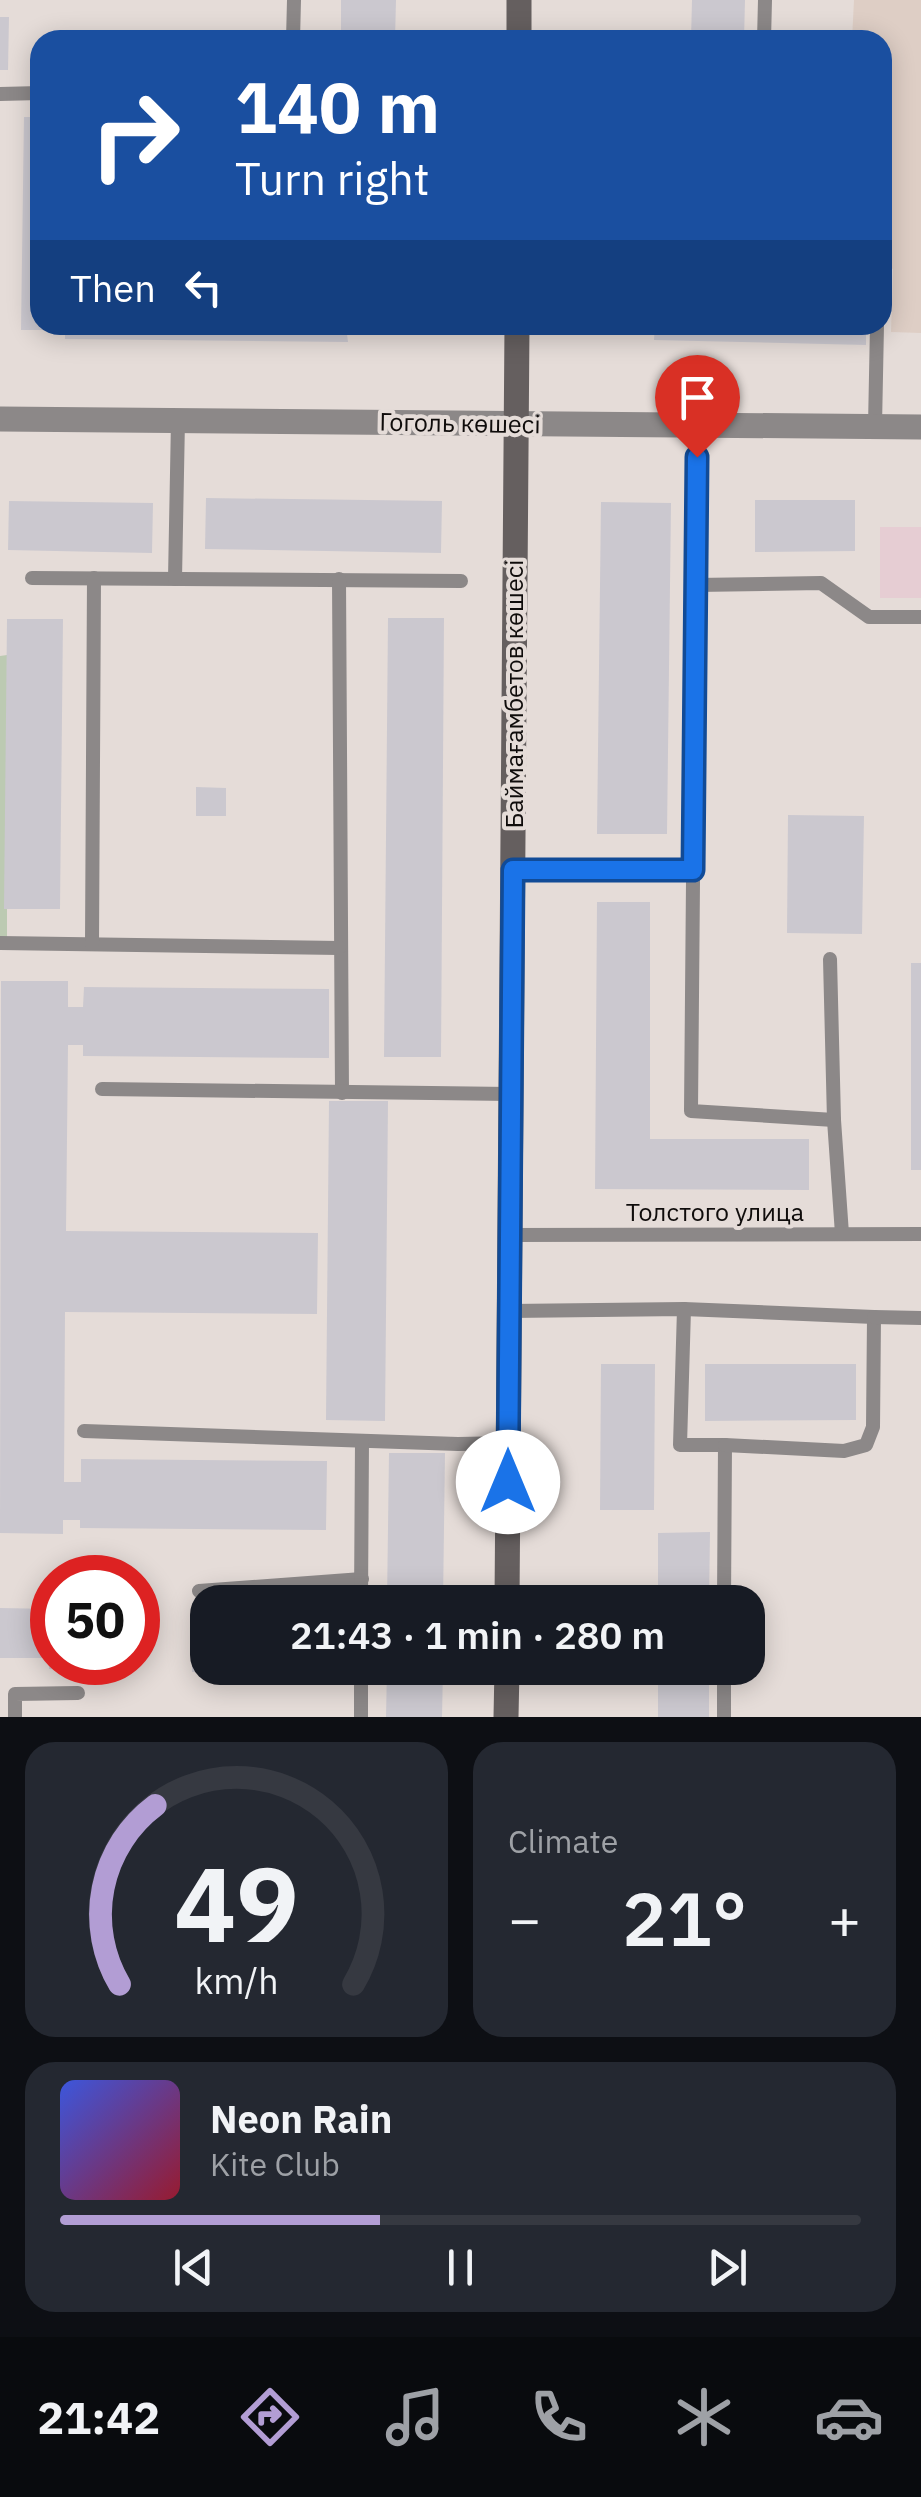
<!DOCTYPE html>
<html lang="en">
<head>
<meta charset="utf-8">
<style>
  :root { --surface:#171b24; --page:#242831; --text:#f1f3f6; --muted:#9ea1a6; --line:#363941; --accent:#b29dd4 }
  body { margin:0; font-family:"IBM Plex Sans",sans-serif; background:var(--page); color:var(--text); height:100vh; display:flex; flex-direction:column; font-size:38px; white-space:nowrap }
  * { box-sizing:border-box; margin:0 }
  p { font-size:32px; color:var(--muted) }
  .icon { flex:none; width:55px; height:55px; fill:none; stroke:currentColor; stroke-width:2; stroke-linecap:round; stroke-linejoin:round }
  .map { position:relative; height:1717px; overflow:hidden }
  .sheet { display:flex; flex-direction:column; gap:25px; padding:25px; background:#0d0f14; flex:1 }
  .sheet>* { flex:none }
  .banner { position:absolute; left:30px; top:30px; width:862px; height:305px; border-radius:30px; box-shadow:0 5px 25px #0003; background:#1a4fa0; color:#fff; overflow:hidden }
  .speed { position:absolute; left:30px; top:1555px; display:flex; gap:20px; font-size:50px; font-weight:700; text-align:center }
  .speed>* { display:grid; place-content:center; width:130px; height:130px; border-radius:50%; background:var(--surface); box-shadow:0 5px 25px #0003; line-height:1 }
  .speed .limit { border:15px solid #d22; background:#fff; color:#111 }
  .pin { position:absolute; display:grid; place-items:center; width:85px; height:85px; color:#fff; margin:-102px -42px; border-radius:50% 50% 50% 0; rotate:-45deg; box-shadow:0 0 10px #0007 }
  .pin .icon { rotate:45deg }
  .me { position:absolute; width:110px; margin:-55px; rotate:0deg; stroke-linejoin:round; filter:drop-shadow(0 0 8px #0008) }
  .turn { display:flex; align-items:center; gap:35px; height:210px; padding:0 40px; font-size:45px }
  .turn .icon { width:130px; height:130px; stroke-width:2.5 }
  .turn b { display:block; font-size:70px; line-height:85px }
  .then { display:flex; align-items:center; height:95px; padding:0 40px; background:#0003; gap:20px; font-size:38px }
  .big { font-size:75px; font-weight:600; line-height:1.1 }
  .sheet .widget { flex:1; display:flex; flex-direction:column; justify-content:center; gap:15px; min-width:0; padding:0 35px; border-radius:30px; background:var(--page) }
  .sheet .dial { align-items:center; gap:0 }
  .dial svg { height:260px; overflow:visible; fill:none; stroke:var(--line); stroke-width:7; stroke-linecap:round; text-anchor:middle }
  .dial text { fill:var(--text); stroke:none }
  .song { display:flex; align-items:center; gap:30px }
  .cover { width:120px; height:120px; border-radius:15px; background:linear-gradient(135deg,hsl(230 70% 55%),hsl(350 70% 35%)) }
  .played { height:10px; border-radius:5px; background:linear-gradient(90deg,var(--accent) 40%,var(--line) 40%) }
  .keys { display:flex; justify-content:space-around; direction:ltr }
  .heat { display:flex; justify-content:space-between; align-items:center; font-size:55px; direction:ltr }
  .sheet .tiles { flex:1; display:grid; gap:25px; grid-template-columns:1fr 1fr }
  .widget:last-child { grid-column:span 2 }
  .trip { position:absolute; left:190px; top:1585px; width:575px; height:100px; border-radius:30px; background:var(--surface); box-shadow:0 5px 25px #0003; font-weight:600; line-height:100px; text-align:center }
  .dock { display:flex; height:160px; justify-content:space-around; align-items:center; background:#090b0e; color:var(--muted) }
  .dock .icon { width:70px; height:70px }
  .dock .current { color:var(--accent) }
  .dock b { font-size:45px; color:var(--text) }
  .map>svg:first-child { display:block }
</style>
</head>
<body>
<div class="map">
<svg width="921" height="1717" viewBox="0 0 921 1717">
  <rect width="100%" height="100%" fill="#e5dcd8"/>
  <polygon fill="#decec5" points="854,0 921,0 921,333 891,332 893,269 882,264 882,40 852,40"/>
  <rect fill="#e6cdd3" x="880" y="527" width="41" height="71"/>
  <polygon fill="#bccab2" points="7,655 7,939 0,939 0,656"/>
  <g fill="#cbc8cf">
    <polygon points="341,0 396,0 395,40 341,40"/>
    <polygon points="692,0 745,0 744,40 691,40"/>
    <polygon points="0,17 9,17 8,70 0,70"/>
    <polygon points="24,117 40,117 40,325 390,325 390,334 347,334 348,342 65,339 65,330 21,330"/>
    <polygon points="655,325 866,325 866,345 654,340"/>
    <polygon points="206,498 442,501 441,553 205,549"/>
    <polygon points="755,500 855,500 855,551 755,552"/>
    <polygon points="9,501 153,503 152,553 8,550"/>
    <polygon points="601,502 671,503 667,834 597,834"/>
    <polygon points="388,618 444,618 441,1057 384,1057"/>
    <polygon points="7,619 63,619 60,909 4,909"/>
    <polygon points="196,787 226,788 226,816 196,816"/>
    <polygon points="788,815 864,816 862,934 787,933"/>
    <polygon points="597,902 650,902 650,1139 809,1139 809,1190 595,1189"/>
    <rect x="911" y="963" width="10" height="207"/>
    <polygon points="1,981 68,981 68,1007 83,1007 84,987 329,989 329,1058 83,1056 83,1045 68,1045 66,1231 318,1233 317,1314 65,1312 64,1482 81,1482 81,1459 327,1461 326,1530 80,1528 80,1520 63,1520 63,1534 0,1533"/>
    <polygon points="329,1101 388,1101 385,1421 326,1420"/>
    <polygon points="601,1364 655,1364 654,1510 600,1510"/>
    <polygon points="705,1364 856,1364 856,1420 705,1421"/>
    <polygon points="389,1453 445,1453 443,1602 387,1602"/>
    <polygon points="710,1532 709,1602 658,1602 658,1533"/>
    <polygon points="0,1608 52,1609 52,1658 0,1658"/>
    <polygon points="192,1640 208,1640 208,1668 215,1668 215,1672 192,1672"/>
    <polygon points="49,1662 84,1662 83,1670 49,1669"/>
    <polygon points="387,1668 443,1668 442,1717 386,1717"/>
    <rect x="658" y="1668" width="51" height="49"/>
  </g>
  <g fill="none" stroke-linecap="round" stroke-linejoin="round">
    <g stroke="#8c8888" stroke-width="14">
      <polyline points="293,40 294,0"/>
      <polyline points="764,40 765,0"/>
      <polyline points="0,94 40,93"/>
      <polyline points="697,425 691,1111 834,1120"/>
      <polyline points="875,426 877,325"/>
      <polyline points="32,578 461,581"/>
      <polyline points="175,579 178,420"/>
      <polyline points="339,579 342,1093"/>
      <polyline points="696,585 821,583 869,617 921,617"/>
      <polyline points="513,870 693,870"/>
      <polyline points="0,943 339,948"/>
      <polyline points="92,944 94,578"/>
      <polyline points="830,959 834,1120 842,1234"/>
      <polyline points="102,1089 511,1094"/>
      <polyline points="510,1235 921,1234"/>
      <polyline points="684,1309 680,1445 725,1445 724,1602"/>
      <polyline points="510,1311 684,1309 874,1317 873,1427 866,1445 844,1451 725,1445"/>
      <polyline points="874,1317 921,1318"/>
      <polyline points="84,1431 458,1444 509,1443"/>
      <polyline points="199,1591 362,1579"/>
      <polyline points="361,1602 362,1441"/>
      <polyline points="15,1717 15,1694 78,1693"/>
      <polyline points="361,1717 361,1668"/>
      <polyline points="724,1717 724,1668"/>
    </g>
    <polyline stroke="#8c8888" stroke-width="25" points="0,419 921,427"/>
    <g stroke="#655f5f" stroke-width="25">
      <polyline points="519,40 519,0"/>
      <polyline points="507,1602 517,325"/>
      <polyline points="506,1717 507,1668"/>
    </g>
  </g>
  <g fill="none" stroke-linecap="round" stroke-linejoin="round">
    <g stroke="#114b97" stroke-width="25">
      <polyline id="route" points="508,1482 513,870 693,870 697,457"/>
    </g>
    <use href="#route" stroke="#1a73e8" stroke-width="18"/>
  </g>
  <g text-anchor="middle" stroke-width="8" stroke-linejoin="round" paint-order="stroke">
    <g font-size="25" fill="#0f0c0b" stroke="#e5dcd8">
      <text transform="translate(460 423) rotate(1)" y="9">Гоголь көшесі</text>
      <text transform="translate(514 694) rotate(-90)" y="9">Баймағамбетов көшесі</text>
      <text x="715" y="1221">Толстого улица</text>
    </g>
  </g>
</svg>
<div class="speed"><div class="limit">50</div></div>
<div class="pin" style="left:697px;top:457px;background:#d93025"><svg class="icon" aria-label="arrive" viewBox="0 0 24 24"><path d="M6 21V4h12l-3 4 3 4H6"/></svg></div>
<svg class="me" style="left:508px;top:1482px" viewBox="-20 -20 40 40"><circle r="19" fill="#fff"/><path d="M0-13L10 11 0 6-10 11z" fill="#1a73e8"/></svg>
<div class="trip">21:43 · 1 min · 280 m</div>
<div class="banner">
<div class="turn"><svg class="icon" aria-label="right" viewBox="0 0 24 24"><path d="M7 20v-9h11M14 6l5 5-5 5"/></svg><div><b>140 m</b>Turn right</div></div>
<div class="then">Then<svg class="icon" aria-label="left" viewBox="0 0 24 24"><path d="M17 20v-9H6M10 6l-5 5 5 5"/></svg></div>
</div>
</div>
<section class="sheet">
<div class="tiles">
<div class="widget dial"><svg viewBox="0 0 100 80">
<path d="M14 69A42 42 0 1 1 86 69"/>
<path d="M14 69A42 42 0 0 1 25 14" stroke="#b29dd4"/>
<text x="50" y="56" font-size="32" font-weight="700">49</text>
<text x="50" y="72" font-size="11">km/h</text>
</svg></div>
<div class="widget"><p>Climate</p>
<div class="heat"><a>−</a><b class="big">21°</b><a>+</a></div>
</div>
<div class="widget">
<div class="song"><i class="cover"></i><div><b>Neon Rain</b><p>Kite Club</p></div></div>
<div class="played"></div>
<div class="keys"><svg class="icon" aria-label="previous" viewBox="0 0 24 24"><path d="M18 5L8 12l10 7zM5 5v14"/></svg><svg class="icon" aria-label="pause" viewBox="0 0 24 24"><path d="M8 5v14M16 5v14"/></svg><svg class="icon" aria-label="next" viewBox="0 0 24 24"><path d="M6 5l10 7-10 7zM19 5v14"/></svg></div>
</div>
</div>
</section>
<nav class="dock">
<b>21:42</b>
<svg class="icon current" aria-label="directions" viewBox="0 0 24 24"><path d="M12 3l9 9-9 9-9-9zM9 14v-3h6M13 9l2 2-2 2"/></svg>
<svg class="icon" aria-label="music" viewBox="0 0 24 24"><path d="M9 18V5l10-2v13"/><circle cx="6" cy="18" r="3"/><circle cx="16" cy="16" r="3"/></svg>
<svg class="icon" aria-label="phone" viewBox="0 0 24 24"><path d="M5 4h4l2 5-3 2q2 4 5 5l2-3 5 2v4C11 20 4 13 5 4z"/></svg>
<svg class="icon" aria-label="climate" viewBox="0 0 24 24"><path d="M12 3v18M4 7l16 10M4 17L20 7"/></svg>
<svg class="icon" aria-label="car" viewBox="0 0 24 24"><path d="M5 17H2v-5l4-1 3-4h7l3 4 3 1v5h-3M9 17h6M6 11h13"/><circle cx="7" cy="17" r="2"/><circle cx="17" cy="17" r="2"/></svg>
</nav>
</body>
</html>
